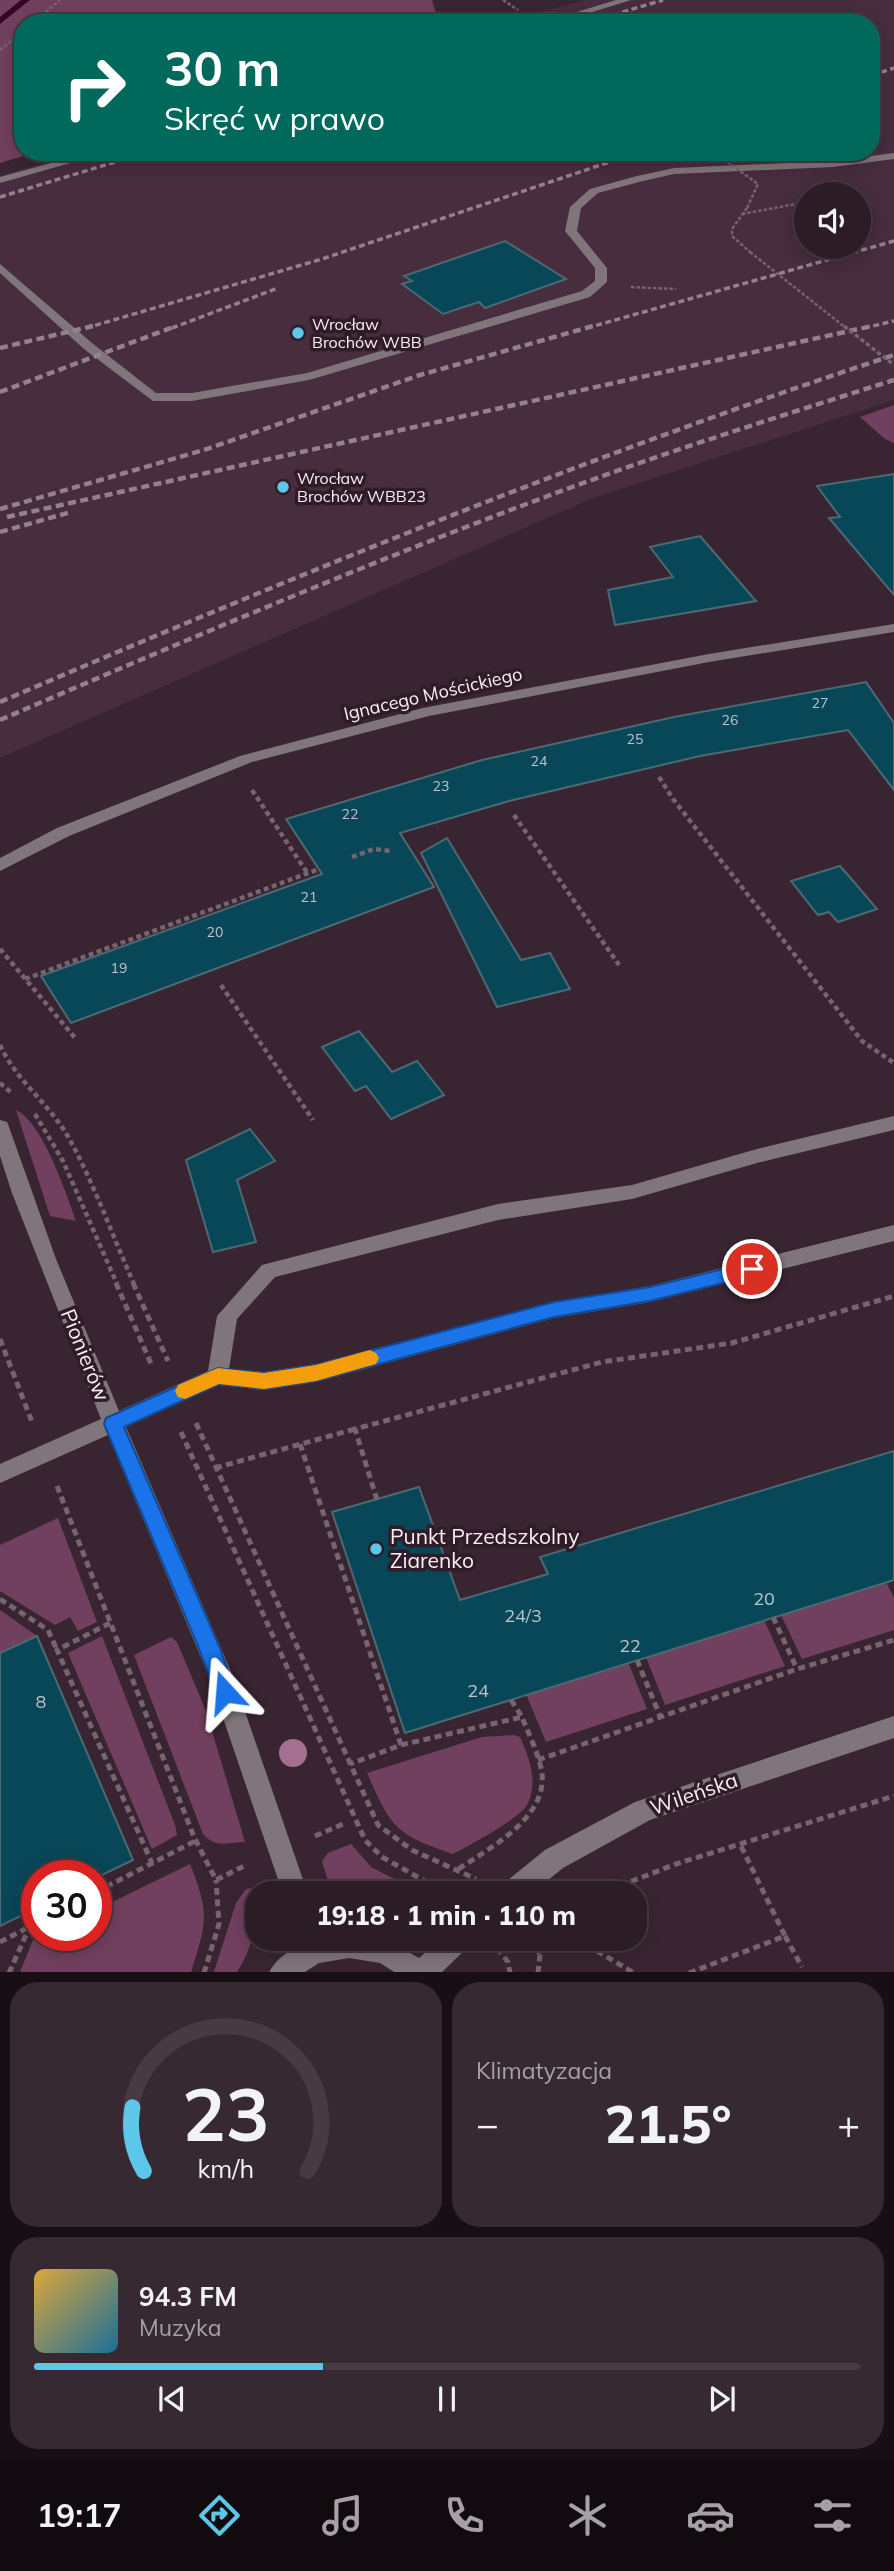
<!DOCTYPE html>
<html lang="pl">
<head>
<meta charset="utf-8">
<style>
  :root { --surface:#2b1c25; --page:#372932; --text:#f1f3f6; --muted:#a6a1a7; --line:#473a42; --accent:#5cc7e8 }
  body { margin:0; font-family:Mulish,sans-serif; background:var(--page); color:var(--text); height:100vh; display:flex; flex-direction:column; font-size:26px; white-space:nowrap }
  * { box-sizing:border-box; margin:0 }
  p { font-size:23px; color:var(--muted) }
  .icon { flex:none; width:38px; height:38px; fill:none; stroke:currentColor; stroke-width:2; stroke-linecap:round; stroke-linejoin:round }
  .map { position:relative; height:1972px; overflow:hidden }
  .side { display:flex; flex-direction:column; gap:10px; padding:10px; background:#180f14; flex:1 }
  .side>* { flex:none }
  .banner { position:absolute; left:14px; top:14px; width:866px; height:147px; border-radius:28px; box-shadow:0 4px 18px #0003,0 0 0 2px var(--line); background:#00695c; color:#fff; overflow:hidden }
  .buttons { position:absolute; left:794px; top:182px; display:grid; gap:14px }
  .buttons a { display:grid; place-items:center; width:77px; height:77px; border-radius:50%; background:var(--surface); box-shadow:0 4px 18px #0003,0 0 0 2px var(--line); font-size:35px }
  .speed { position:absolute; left:21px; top:1860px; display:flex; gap:14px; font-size:35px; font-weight:700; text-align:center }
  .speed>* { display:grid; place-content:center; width:91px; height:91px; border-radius:50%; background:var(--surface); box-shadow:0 4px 18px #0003,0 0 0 2px var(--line); line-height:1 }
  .speed .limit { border:10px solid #d22; background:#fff; color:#111 }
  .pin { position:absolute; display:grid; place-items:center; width:60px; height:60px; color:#fff; margin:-30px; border:4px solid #fff; border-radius:50%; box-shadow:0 2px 7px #0007 }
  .me { position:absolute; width:77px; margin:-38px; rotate:341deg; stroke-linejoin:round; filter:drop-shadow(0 0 5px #0008) }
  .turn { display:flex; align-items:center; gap:24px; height:147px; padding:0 35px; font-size:32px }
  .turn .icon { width:91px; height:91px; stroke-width:2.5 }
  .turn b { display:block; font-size:49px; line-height:60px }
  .big { font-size:52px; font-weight:800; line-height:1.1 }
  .side .card { flex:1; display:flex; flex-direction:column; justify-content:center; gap:10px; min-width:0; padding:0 24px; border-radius:28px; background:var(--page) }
  .side .dial { align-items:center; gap:0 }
  .dial svg { height:182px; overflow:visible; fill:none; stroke:var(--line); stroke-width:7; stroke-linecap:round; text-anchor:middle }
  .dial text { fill:var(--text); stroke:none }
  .song { display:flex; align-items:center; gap:21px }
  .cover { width:84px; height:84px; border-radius:10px; background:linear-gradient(135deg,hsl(40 70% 55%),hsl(200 70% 35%)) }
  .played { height:7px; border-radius:4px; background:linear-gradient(90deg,var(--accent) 35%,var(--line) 35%) }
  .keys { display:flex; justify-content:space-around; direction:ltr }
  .heat { display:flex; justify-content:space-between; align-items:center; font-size:38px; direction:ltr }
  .side .tiles { flex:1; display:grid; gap:10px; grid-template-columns:1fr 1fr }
  .card:last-child { grid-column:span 2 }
  .trip { position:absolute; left:245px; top:1881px; width:402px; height:70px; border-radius:28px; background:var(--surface); box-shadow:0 4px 18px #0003,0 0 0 2px var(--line); font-weight:800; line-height:70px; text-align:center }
  .menu { display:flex; height:112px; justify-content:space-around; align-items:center; background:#110b0f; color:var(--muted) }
  .menu .icon { width:49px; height:49px }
  .menu .on { color:var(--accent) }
  .menu b { font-size:32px; color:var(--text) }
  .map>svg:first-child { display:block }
</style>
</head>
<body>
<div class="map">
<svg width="894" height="1973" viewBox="0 0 894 1973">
  <rect width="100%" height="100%" fill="#392531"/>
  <path fill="#472d3d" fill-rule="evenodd" d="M 584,0 L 894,0 L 894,400 L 593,498 L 0,758 L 0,176 L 79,152 L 872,152 L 872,23 L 503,23 ZM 807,194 L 859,194 L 859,247 L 807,247 Z"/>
  <g fill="#72405f">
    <polygon points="0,0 432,0 439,23 23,23 23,152 37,152 0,163"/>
    <polygon points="894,405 894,443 885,439 860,417"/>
    <path d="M 16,1110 C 43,1123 66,1193 76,1221 L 50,1216 Z"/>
    <polygon points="58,1518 97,1622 78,1631 70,1617 55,1625 0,1591 0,1545"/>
    <polygon points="886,1582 894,1598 894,1630 802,1659 781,1615"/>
    <polygon points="0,1610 37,1636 0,1653"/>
    <polygon points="764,1620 785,1666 665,1705 646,1657"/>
    <polygon points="102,1636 175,1825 177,1835 152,1849 68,1653"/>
    <path d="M 171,1637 L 177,1642 L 206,1711 L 245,1842 C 229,1842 216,1849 203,1834 L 134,1655 Z"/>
    <polygon points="628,1662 647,1709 546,1742 526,1694"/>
    <path d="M 514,1735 L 520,1737 C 529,1757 539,1783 527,1805 C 519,1819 468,1846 453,1854 C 395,1834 392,1829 367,1773 L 482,1737 Z"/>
    <polygon points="351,1844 371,1867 422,1893 337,1893 328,1881 322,1861 328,1853"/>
    <path d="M 190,1864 C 210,1915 207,1921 191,1972 L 20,1972 L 33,1940 L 44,1936 L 96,1936 L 96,1910 Z"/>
    <path d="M 254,1888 C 256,1924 256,1941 237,1972 L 214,1972 L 236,1903 L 246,1889 Z"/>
  </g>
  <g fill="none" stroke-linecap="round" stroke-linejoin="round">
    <polygon fill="#350527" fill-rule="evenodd" points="21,0 30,0 0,24 0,17"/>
  </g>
  <g fill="#084758" stroke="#4d6973" stroke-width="2">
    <polygon points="505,241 566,279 485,308 479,302 443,314 402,284 412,281 404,276"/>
    <polygon points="894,474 894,595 829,518 840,517 817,486"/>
    <polygon points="700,536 756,601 615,625 608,590 673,577 650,547"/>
    <polygon points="866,682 894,723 894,790 848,730 700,756 509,801 400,833 434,887 71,1023 41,976 322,874 286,819 482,760 674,717"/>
    <polygon points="447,838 521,960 550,953 570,989 497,1007 421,853"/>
    <polygon points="840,866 854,882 877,909 838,922 829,912 818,915 791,881"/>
    <polygon points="359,1031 392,1072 417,1061 444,1095 391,1119 366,1086 355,1091 322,1047"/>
    <polygon points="250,1129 275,1161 237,1180 256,1242 213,1252 186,1160"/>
    <polygon points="894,1451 894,1580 405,1733 332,1512 419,1487 460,1600 548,1574 540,1557"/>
    <polygon points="37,1636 133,1860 96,1878 96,1876 37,1876 37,1908 0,1926 0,1653"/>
  </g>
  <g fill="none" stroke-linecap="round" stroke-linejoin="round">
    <g stroke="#76646f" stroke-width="2.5" stroke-dasharray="3.5 2" stroke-linecap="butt">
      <polyline points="503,0 518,10"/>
      <polyline points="33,23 60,0"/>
      <polyline points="0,50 23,31"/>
      <polyline points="747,208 732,229 732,236 750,252"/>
      <polyline points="742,214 807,202"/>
      <polyline points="631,287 676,289"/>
    </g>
    <g stroke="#76646f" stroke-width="4.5" stroke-dasharray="5 3.5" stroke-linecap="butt">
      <polyline points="659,777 673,799 862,1041 894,1063"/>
      <polyline points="252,790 308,874"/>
      <polyline points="514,815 619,965"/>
      <polyline points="352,857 374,849 390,851"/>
      <polyline points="0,949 76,1039"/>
      <polyline points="25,979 319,869"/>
      <polyline points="221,985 313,1120"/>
      <path d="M 0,1045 C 17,1082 51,1105 70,1140 C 95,1186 113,1237 134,1284"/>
      <polyline points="0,1083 13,1094"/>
      <polyline points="35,1114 63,1161 117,1284"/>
    </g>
    <g stroke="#76646f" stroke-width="5" stroke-dasharray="7 4.5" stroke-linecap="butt">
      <polyline points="116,1283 152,1366"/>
      <polyline points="133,1283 168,1361"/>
      <polyline points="0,1339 32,1422"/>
      <polyline points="196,1423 378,1825 412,1850 476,1879"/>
      <polyline points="181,1432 365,1840 382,1857 448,1894"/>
      <polyline points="300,1444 401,1745 350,1764"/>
      <polyline points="215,1468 355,1429"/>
      <polyline points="57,1486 194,1837 216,1880 244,1866"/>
      <polyline points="377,1500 355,1429 602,1362 732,1343 894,1296"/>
      <polyline points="0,1599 48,1630 57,1650"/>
      <polyline points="773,1617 797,1669"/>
      <polyline points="110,1623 57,1650 152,1863"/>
      <polyline points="637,1660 660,1716"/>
      <polyline points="511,1700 522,1717"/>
      <path d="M 401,1745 L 522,1717 C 529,1735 539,1754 542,1773 C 547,1819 489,1848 457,1870"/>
      <polyline points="538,1760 797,1669 894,1640"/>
      <polyline points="315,1836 343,1824"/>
      <polyline points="96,1892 197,1840"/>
      <polyline points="599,1894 676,1864 894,1796"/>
      <polyline points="785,1936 802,1967"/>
      <polyline points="529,1939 540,1954"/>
      <polyline points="577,1939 634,1973"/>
      <polyline points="0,1942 37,1923"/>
      <polyline points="497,1948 508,1962 510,1973"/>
      <polyline points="9,1973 30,1926"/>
      <polyline points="204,1973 219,1924 216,1880"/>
      <polyline points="538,1973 540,1954 550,1939"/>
      <polyline points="689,1973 785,1936 740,1844"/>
    </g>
    <g fill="#80757b" fill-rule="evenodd">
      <polygon points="616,0 631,0 557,23 541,23"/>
      <polygon points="91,152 109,152 0,183 0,177"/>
      <polygon points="894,153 894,159 833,167 674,174 639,182 598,193 581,208 577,231 607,268 607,282 590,297 309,380 192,401 153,401 84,349 0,273 0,264 92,343 156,393 192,393 307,373 582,291 595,281 595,268 565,231 570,207 590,189 637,176 674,168 833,161"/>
      <polygon points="894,624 894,632 709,662 429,716 252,762 69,836 0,871 0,858 57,828 240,756 423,708 709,654"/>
      <polygon points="894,1116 894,1130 757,1163 632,1199 498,1220 275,1277 237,1319 229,1369 264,1372 316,1364 554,1302 650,1286 894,1225 894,1241 650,1302 554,1318 316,1382 264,1390 219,1385 126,1427 232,1674 308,1894 283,1894 208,1674 108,1435 0,1483 0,1464 101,1419 12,1193 0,1156 0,1120 7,1122 9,1127 56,1259 119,1411 208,1371 217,1316 262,1265 498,1204 632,1185 757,1149"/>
      <polygon points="894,1716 894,1738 650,1820 563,1868 531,1894 499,1894 502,1885 545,1850 635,1802"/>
      <path d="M 315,1939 L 385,1939 L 419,1958 L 440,1939 L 471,1939 L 467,1948 L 441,1973 L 396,1973 L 380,1963 L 349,1958 L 319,1963 L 303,1973 L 269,1973 C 277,1955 298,1946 315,1939 Z"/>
    </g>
    <g stroke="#93828c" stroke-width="3.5" stroke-dasharray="6 3.5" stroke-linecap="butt">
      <polyline points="586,23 663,0"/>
      <polyline points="872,75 894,68"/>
      <polyline points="0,197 148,152"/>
      <polyline points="86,328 322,259 639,152"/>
      <polyline points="172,328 278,288"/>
      <polyline points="587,328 894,241"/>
      <polyline points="864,328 894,321"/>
    </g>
    <g stroke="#93828c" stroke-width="4.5" stroke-dasharray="8 4.5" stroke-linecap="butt">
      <polyline points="0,348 93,326"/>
      <polyline points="0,392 176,326"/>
      <polyline points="0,509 204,450 420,375 593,326"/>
      <polyline points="7,517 872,326"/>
      <polyline points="0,532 71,512"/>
      <path d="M 0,702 C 294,576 590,455 894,355"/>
      <path d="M 0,720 C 193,637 386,555 583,483 C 685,446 790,413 894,380"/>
    </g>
    <g stroke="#76646f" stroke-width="2.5" stroke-dasharray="3.5 2" stroke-linecap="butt">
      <polyline points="714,152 758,184 747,208"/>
      <polyline points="750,252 846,328"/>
    </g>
    <polyline stroke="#76646f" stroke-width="3.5" stroke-dasharray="4.5 2.5" stroke-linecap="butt" points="844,326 894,365"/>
  </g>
  <circle fill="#a57090" cx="293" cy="1753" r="14"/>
  <polygon fill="#1a73e8" stroke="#114b97" stroke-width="2" points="752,1262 759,1264 761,1269 759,1274 752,1276 650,1301 554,1317 316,1381 264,1389 219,1384 124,1427 219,1646 236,1692 233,1699 225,1702 218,1699 198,1646 104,1424 106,1418 218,1368 264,1373 316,1365 554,1302 650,1287"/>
  <polygon fill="#f59e0b" points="370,1350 376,1353 379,1358 376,1364 316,1381 264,1389 219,1384 185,1399 178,1397 175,1391 178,1385 218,1368 264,1373 316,1365"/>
  <g fill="#5cc7e8" stroke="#2f1c27" stroke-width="2.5">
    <circle cx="298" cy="333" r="7"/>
    <circle cx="283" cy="487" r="7"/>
    <circle cx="376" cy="1549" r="7"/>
  </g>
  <g text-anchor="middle" stroke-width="7" stroke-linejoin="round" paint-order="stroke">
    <g font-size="14" fill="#bec4ce">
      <text x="820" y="708">27</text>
      <text x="730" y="725">26</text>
      <text x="635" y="744">25</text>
      <text x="539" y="766">24</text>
      <text x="441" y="791">23</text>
      <text x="350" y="819">22</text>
      <text x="309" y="902">21</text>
      <text x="215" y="937">20</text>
      <text x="119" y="973">19</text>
    </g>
    <g font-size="16" fill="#fbedf5" stroke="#2f1c27" text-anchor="start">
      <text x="312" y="330">Wrocław<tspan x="312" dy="18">Brochów WBB</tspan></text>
      <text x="297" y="484">Wrocław<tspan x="297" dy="18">Brochów WBB23</tspan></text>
    </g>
    <g font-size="18" fill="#fbedf5" stroke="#2f1c27">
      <text transform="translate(433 694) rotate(-13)" y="6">Ignacego Mościckiego</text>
    </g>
    <g font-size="18" fill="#bec4ce">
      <text x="764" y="1605">20</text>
      <text x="523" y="1622">24/3</text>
      <text x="630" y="1652">22</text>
      <text x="478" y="1697">24</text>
      <text x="41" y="1708">8</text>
    </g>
    <g font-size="21" fill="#fbedf5" stroke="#2f1c27">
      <text transform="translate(85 1355) rotate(68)" y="7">Pionierów</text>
      <text transform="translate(694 1794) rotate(-19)" y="7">Wileńska</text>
    </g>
    <g font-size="21" fill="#fbedf5" stroke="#2f1c27" text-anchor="start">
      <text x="390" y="1544">Punkt Przedszkolny<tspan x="390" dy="24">Ziarenko</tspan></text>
    </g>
  </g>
</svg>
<div class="buttons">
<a><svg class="icon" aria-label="sound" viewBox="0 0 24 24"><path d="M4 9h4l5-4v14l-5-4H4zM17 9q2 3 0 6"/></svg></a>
</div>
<div class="speed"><div class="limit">30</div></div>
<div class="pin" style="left:752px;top:1269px;background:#d93025"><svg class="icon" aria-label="arrive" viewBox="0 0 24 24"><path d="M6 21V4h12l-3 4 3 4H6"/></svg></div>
<svg class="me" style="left:225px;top:1692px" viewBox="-20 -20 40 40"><path d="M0-17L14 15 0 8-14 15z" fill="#1a73e8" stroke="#fff" stroke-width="4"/></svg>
<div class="trip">19:18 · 1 min · 110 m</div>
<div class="banner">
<div class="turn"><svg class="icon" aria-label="right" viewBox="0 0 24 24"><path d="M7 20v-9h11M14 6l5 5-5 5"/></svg><div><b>30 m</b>Skręć w prawo</div></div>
</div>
</div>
<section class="side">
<div class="tiles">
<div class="card dial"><svg viewBox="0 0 100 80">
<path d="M14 69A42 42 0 1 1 86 69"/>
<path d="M14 69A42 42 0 0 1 9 41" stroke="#5cc7e8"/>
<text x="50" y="56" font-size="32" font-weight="700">23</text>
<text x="50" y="72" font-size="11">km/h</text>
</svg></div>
<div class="card"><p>Klimatyzacja</p>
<div class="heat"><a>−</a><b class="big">21.5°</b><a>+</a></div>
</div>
<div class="card">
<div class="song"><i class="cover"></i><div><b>94.3 FM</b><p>Muzyka</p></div></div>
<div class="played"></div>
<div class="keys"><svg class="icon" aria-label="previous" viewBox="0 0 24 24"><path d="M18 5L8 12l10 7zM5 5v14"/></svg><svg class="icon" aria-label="pause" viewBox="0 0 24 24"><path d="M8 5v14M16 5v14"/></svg><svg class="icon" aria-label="next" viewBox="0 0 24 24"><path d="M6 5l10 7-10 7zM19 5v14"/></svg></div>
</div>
</div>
</section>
<nav class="menu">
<b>19:17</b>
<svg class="icon on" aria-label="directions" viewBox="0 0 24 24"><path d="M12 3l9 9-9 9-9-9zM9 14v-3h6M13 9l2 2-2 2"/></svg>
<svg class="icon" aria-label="music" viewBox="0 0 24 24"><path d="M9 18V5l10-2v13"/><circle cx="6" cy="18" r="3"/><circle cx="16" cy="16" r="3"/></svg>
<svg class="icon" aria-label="phone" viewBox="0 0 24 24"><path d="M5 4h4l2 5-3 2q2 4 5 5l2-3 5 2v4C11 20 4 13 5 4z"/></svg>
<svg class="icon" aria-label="climate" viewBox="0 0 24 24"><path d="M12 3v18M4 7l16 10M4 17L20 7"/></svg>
<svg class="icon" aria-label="car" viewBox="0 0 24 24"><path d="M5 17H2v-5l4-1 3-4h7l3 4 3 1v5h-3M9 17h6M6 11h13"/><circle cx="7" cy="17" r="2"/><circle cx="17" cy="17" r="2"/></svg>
<svg class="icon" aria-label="filters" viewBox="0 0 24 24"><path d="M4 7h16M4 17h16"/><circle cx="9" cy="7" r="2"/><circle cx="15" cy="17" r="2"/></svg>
</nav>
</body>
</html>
